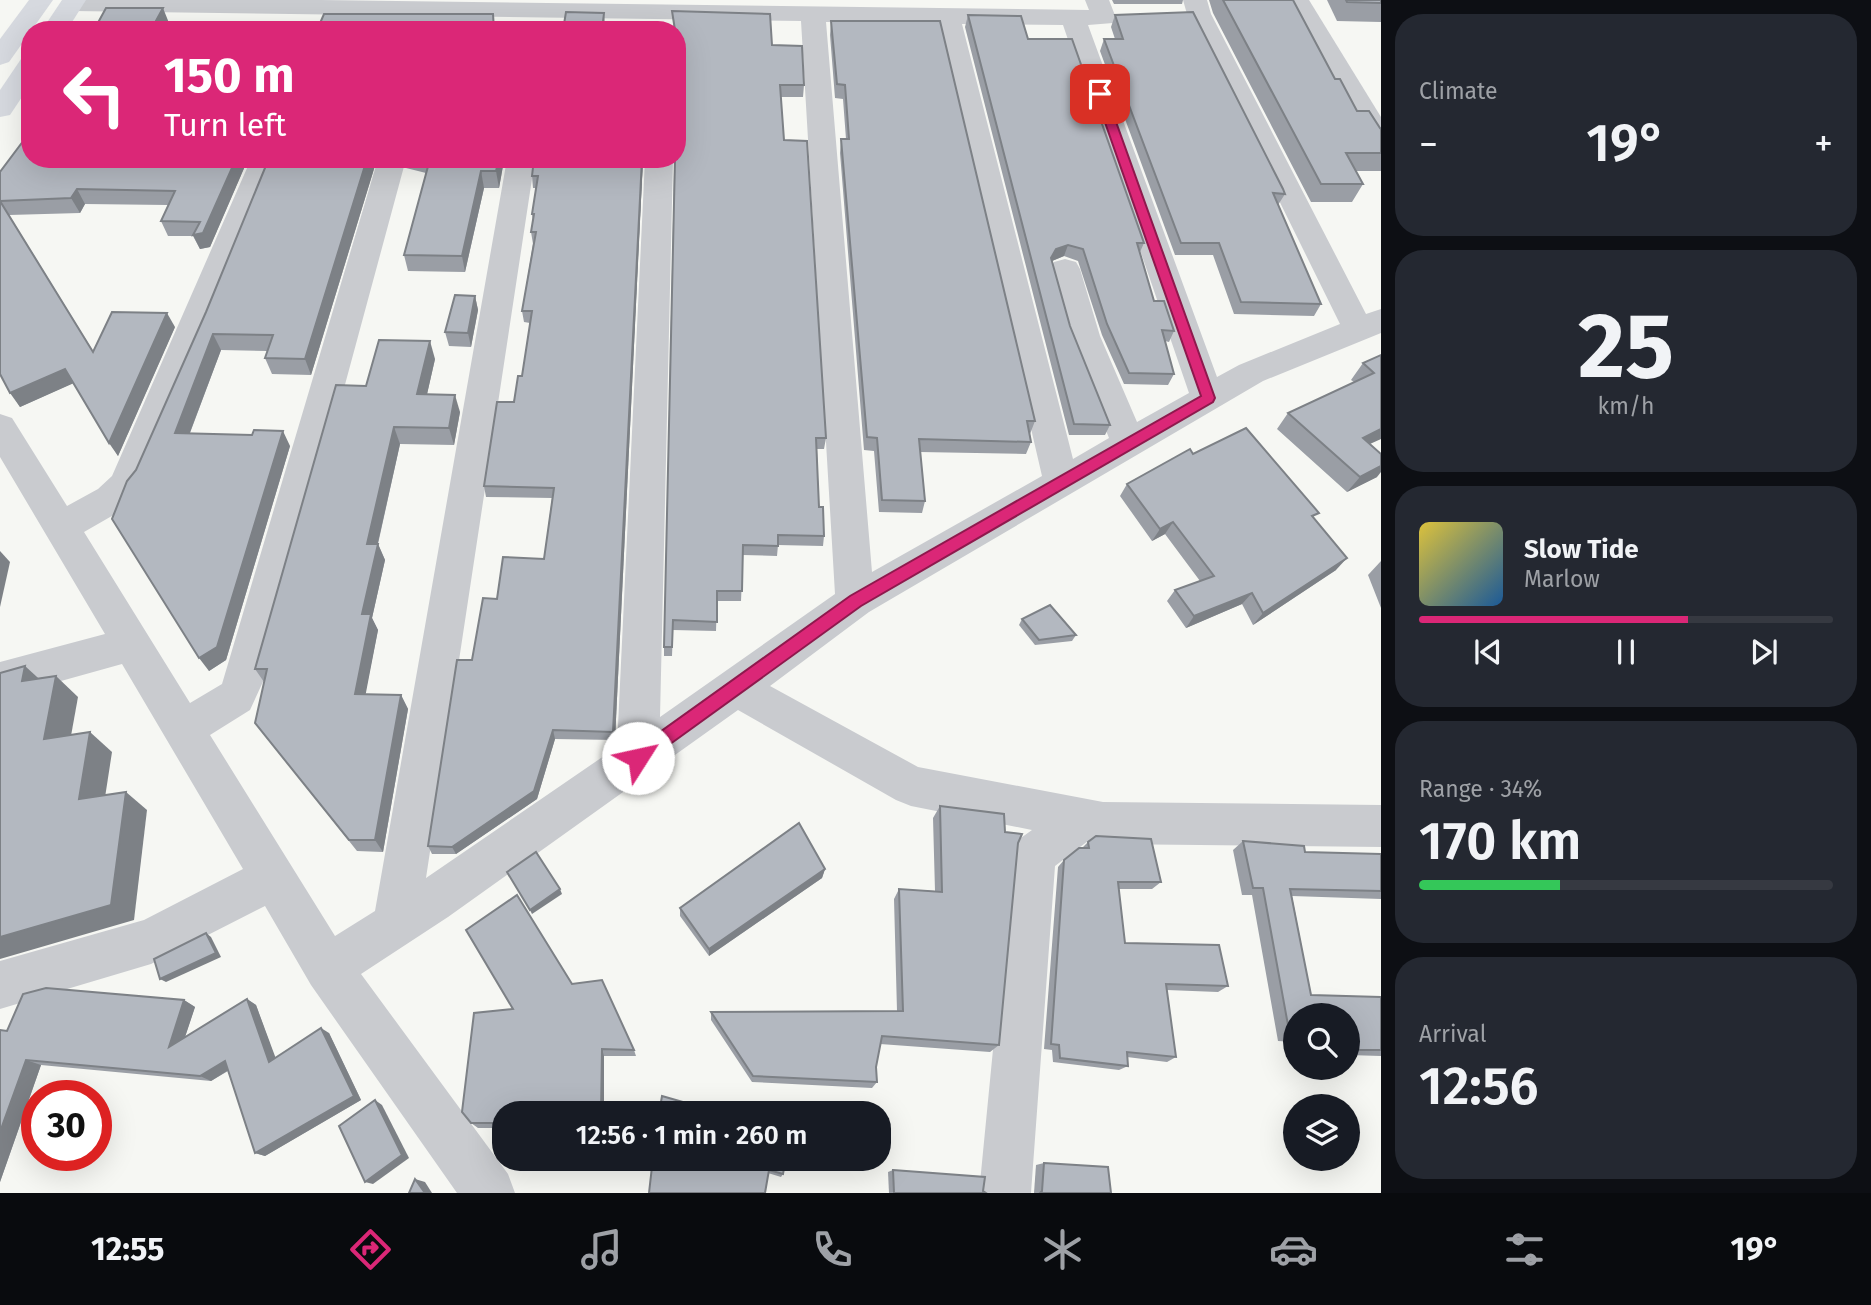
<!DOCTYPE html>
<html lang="en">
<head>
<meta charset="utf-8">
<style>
  :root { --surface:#171b24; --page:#242831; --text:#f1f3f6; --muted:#9ea1a6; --line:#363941; --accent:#db2777 }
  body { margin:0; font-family:"Fira Sans",sans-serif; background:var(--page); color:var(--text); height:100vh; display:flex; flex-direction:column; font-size:26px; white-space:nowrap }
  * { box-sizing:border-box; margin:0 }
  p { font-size:23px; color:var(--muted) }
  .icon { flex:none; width:38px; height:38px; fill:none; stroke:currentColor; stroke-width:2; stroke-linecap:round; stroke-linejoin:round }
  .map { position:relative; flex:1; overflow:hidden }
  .drawer { display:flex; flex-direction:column; gap:14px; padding:14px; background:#0d0f14; width:490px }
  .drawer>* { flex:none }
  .guide { position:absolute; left:21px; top:21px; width:665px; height:147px; border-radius:28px; box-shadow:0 7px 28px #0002; background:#db2777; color:#fff; overflow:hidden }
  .tools { position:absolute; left:1283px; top:1003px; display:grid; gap:14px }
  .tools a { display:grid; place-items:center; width:77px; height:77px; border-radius:50%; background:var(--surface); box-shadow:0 7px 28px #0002; font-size:35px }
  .speed { position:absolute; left:21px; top:1080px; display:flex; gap:14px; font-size:35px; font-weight:700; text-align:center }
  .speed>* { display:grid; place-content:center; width:91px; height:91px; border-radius:50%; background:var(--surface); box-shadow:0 7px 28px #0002; line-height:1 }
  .speed .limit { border:10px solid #d22; background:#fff; color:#111 }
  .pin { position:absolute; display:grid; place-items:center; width:60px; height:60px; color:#fff; margin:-30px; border-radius:14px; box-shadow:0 4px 10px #0006 }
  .me { position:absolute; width:77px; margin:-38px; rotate:55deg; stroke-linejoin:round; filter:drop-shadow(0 0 5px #0008) }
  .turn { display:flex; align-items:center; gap:24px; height:147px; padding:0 28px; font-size:32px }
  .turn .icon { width:91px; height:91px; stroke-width:2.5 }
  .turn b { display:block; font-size:49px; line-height:60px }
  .big { font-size:52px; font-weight:600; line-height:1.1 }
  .drawer .widget { flex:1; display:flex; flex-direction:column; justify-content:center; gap:10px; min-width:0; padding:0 24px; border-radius:28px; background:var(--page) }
  .drawer .dial { align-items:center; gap:0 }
  .dial b { font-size:91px; line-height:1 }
  .song { display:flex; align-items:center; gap:21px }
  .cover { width:84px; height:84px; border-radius:10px; background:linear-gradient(135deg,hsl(50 70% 55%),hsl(210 70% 35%)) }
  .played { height:7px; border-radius:4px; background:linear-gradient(90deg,var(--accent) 65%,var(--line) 65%) }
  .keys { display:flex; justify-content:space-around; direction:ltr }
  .heat { display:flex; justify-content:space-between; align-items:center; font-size:38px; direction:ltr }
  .charge { height:10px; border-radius:5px; background:linear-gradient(90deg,#34c759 34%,var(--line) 0) }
  .trip { position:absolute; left:492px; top:1101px; width:399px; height:70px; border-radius:28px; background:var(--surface); box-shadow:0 7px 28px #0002; font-weight:600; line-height:70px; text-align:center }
  .tabs { display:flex; height:112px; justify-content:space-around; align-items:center; background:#090b0e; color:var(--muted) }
  .tabs .icon { width:49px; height:49px }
  .tabs .current { color:var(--accent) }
  .tabs b { font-size:32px; color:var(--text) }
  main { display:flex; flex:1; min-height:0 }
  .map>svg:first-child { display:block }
</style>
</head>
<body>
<main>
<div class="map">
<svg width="1381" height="1193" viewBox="0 0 1381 1193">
  <rect width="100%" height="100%" fill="#f6f7f3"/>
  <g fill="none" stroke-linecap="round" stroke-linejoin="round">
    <g fill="#c9cbcf" fill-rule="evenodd">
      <path d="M 63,0 L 321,0 L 1089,10 L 1085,0 L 1109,0 L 1116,18 L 1113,23 L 1088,25 L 1217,377 L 1239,365 L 1340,324 L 1187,14 L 1183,0 L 1207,0 L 1211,14 L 1366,314 L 1381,309 L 1381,333 L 1263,381 L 869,612 L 770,686 L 918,767 L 1103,802 L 1381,805 L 1381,847 L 1103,844 L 1088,841 L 1055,866 L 1031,1193 L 979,1193 L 1012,855 L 1018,840 L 1032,830 L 911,806 L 896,800 L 738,710 L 448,917 L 361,974 L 508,1174 L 515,1193 L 457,1193 L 311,985 L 265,906 L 151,964 L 0,1009 L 0,961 L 144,920 L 243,869 L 122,664 L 0,698 L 0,662 L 105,634 L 0,457 L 0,414 L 12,418 L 67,506 L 98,489 L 112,476 L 251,159 L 279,159 L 144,484 L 124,509 L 84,532 L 190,703 L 222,684 L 378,159 L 406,159 L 267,673 L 250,710 L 210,735 L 335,936 L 375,911 L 507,159 L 535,159 L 426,878 L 617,747 L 645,159 L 673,159 L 660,717 L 835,594 L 801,21 L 72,11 L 63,9 L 60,4 ZM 826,22 L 937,23 L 1042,476 L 872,572 ZM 962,24 L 1063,25 L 1189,393 L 1137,422 L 1100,336 L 1080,269 L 1076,262 L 1065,259 L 1054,262 L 1050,269 L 1068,336 L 1109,438 L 1073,459 Z"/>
      <polygon points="1285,0 1309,0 1381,117 1381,147 1371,145 1367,139"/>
    </g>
    <g fill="#d6d9df" fill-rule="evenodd">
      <polygon points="29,0 53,0 9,62 0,65 0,39"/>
      <polygon points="62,0 86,0 67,30 42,30"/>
      <polygon points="30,57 30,85 10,115 0,117 0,90 21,59"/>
    </g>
  </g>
  <g fill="#9a9ea5">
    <polygon points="1112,0 1183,0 1182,4 1114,4"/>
    <polygon points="1209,0 1293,0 1335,79 1357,111 1381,129 1381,171 1356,171 1363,184 1352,202 1311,202 1213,13"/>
    <polygon points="1327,0 1381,0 1381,22 1337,21"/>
    <polygon points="672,11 772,45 804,85 803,97 781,97 784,140 826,438 824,449 817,449 819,507 824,536 823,546 778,545 777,556 743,555 741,601 717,601 716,631 673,630 672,656 664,656 664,647 677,30 674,30"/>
    <polygon points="968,15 1028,39 1144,243 1140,252 1154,301 1174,331 1169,342 1165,341 1174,374 1168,385 1124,384 1102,335 1078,261 1064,256 1052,261 1070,326 1110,425 1105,435 1069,435 965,27"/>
    <polygon points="1115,15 1285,194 1278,205 1321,304 1314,316 1234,314 1213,255 1175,255 1100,51 1104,39 1115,39 1111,27"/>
    <polygon points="831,21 1035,421 1030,434 1031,442 1026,454 920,452 925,501 922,513 879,512 874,451 864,450 840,153 841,139 846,139 843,99 835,98 830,35"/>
    <polygon points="248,159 210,247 200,249 193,236 168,236 161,221 168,205 85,204 80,213 9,215 93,351 175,327 118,456 73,383 20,407 0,374 0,172"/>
    <polygon points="309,159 377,159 311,375 272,374 265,358 267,351 221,350 190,433 290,446 226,660 209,671 136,470"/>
    <polygon points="404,159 504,159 499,188 484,188 465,272 408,271 404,255 426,173 406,168"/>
    <polygon points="534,159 643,159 615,740 555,739 537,799 456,854 432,854 428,846 472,660 497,599 544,559 552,498 486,497 484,486 522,376 530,323 524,322 522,311 533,244 531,232 533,221 532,214 536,188 533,188 532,176"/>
    <polygon points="475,296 478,310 471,347 449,346 445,332"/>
    <polygon points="1381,355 1370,444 1377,477 1347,492 1277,429 1288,413 1354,382 1351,380 1363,363"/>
    <polygon points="435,359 427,394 460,412 454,445 400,444 378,544 385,560 372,618 378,630 365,694 401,695 408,709 383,852 357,851 255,723 264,682 255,669 366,386"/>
    <polygon points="1193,454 1314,519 1336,570 1253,625 1242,604 1186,628 1167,601 1175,590 1200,581 1165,534 1152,541 1120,496 1127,484"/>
    <polygon points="1381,561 1381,608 1368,575"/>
    <polygon points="1022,619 1076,635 1072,641 1035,645 1019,625"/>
    <polygon points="940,806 1005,832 1018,843 999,1045 990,1052 880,1044 876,1067 877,1082 872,1088 752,1082 711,1020 711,1012 897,1011 894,899 899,889 935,891 933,818"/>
    <polygon points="1243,841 1305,852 1381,854 1381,899 1292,896 1311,995 1381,997 1381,1056 1348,1055 1348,1015 1295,1015 1295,1042 1278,1041 1252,895 1242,895 1233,850"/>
    <polygon points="1088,842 1161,882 1152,889 1119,889 1125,943 1228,986 1218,992 1167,990 1176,1057 1167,1062 1127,1057 1128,1066 1119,1070 1053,1062 1052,1050 1044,1049 1058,867 1064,860 1082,848"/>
    <polygon points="825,869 822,878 709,956 680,916 680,908"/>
    <polygon points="572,984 634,1050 636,1056 604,1056 504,1113 504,1128 478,1128 471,1123 513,1009"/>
    <polygon points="247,999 256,1005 275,1058 329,1033 361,1100 265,1156 255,1153 228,1071 211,1081 41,1065 0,1182 7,1031 184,1000 195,1007 185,1037"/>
    <polygon points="786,1158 783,1174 781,1177 768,1173 649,1193"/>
    <polygon points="1044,1163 1111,1193 1034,1193 1036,1165"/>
    <polygon points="893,1170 983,1191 986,1193 889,1193 888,1172"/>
  </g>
  <g fill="#7d8186">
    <polygon points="163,8 169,23 165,30 151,30"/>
    <polygon points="604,13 605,30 602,30"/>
    <polygon points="236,159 248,159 210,247 200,249 193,235"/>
    <polygon points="367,159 377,159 311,375 305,359"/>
    <polygon points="499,159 504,159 504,161 499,188 496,171"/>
    <polygon points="642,159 643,159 615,740 613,732"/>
    <polygon points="481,171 484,188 465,272 462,256"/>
    <polygon points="77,189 85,204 80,213 71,198"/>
    <polygon points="1068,245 1064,256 1052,261 1051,258 1056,249"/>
    <polygon points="475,296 478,310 471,347 468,333"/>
    <polygon points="167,313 175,327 118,456 109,443"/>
    <polygon points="213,334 221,350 184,448 175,433"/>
    <polygon points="430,341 435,359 423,412 417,394"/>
    <polygon points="65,369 74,383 20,407 10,393"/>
    <polygon points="455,395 460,412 454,445 449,428"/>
    <polygon points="394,427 400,444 374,560 367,544"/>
    <polygon points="1381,429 1381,439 1350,453 1363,438"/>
    <polygon points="283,431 290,446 226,660 209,671 199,658"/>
    <polygon points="1381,466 1381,472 1377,477 1347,492 1360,477"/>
    <polygon points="1173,522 1165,534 1152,541 1160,529"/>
    <polygon points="378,544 385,560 372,618 378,630 363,708 355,694 362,614"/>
    <polygon points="0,551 10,562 0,607"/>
    <polygon points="1347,558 1336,570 1253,625 1263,613"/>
    <polygon points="1252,593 1242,604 1186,628 1194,616"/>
    <polygon points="25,666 48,687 22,681"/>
    <polygon points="56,676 78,697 67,758 44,739"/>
    <polygon points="401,695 408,709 383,852 375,840"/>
    <polygon points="553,730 555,739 537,799 456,854 452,847"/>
    <polygon points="90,732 112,752 102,817 79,799"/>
    <polygon points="126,792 147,810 134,920 0,959 0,937"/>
    <polygon points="825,869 822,878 709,956 709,949"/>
    <polygon points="560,889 562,894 532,914 530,910"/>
    <polygon points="206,933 211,937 221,957 166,982 160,979"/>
    <polygon points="247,999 256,1005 279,1067 269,1062"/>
    <polygon points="184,1000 195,1007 180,1052 169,1047"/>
    <polygon points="321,1028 329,1033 361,1100 265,1156 255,1153"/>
    <polygon points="602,1049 604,1056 604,1113 601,1113"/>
    <polygon points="26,1060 41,1065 0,1182 0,1132"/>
    <polygon points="225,1061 235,1066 211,1081 200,1076"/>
    <polygon points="375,1100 382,1105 409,1158 373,1184 365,1182"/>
    <polygon points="415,1179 425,1182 432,1193 425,1193"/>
  </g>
  <g fill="#b3b8c0" stroke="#7d8186" stroke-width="2">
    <polygon points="1223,0 1293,0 1335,79 1340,79 1357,111 1369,111 1380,128 1381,129 1381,153 1346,153 1363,184 1321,184"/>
    <polygon points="1346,0 1381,0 1381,3 1347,2"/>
    <polygon points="106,8 163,8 151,30 94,30"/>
    <polygon points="672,11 770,14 772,45 802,46 804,85 780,85 784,140 807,141 826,438 816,438 819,507 823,507 824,536 778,535 778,546 743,545 742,591 717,591 717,622 673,620 672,647 664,647 675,159 677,159 677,30 675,30"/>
    <polygon points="566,12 604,13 602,30 563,30"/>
    <polygon points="1193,12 1283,189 1285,194 1273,193 1321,304 1241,302 1219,243 1181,243 1104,39 1123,39 1115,15"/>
    <polygon points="324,14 493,14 494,30 317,30"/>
    <polygon points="968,15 1021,16 1028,39 1072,39 1144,243 1137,243 1154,301 1164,301 1174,331 1162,330 1174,374 1129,373 1107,324 1083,249 1068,245 1056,249 1051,258 1070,326 1110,425 1074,424"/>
    <polygon points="831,21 940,21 1035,421 1027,421 1031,442 919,439 925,501 882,500 877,438 867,437 841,139 849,139 845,85 837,84"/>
    <polygon points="30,132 30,159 236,159 203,233 193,235 200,222 161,221 175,191 77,189 71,198 0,201 0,172"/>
    <polygon points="309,159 367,159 305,359 265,358 273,335 213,334 175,433 252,435 254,430 283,431 217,647 199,658 112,519 127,481 136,470 206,312 267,163 307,164"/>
    <polygon points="430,159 499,159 496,171 481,171 462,256 404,255"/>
    <polygon points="534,159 642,159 613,732 553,730 534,791 452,847 428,846 457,660 472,660 483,598 497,599 503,557 544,559 554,488 484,486 497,402 514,402 518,376 522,376 532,311 522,311 536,232 531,232 534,214 532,214 538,176 532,176"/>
    <polygon points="0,201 93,352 112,312 167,313 109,443 65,369 10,393 0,374"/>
    <polygon points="455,295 475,296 468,333 445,332"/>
    <polygon points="379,340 430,341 417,394 455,395 449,428 394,427 367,544 378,544 362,614 371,614 355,694 401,695 375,840 349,840 255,723 267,669 255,669 336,385 366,386"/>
    <polygon points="1381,355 1381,429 1363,438 1381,454 1381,466 1360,477 1288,413 1374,373 1363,363"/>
    <polygon points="1246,428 1319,513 1312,516 1347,558 1263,613 1252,593 1194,616 1175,590 1214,576 1173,522 1160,529 1127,484 1190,449 1193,454"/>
    <polygon points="1050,605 1076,635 1039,640 1022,619"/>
    <polygon points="25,666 22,681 56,676 44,739 90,732 79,799 126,792 111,905 0,937 0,673"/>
    <polygon points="940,806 1004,814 1005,832 1022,834 1018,843 999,1045 882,1036 876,1067 877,1082 753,1076 711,1012 903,1011 899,889 942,892"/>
    <polygon points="799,823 825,869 709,949 680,908"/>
    <polygon points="1096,836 1151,839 1161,882 1118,882 1125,943 1219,945 1228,986 1166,984 1176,1057 1127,1052 1128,1066 1060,1058 1059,1045 1051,1044 1064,860 1079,848 1089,848 1088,842"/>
    <polygon points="1243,841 1304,846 1305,852 1381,854 1381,891 1290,889 1311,995 1381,997 1381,1050 1348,1050 1348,1015 1295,1015 1295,1036 1290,1036 1263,888 1253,888"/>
    <polygon points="536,852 560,889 530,910 507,872"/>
    <polygon points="517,895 572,984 602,980 634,1050 602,1049 601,1113 504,1113 504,1123 471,1123 462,1112 474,1013 513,1009 466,930"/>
    <polygon points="206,933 216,953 160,979 154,959"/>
    <polygon points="46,988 184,1000 169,1047 247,999 269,1062 321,1028 354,1096 255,1153 225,1061 200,1076 26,1060 0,1132 0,1030 7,1031 23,994"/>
    <polygon points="662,1096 721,1113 659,1113"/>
    <polygon points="375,1100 402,1155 365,1182 339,1126"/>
    <polygon points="653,1158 786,1158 783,1174 769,1170 765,1193 649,1193"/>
    <polygon points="1044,1163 1108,1167 1111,1193 1040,1193 1042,1191"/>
    <polygon points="893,1170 985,1177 983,1191 986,1193 894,1193"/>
    <polygon points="415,1179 425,1193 409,1193"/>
  </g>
  <polygon fill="#db2777" stroke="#8e194d" stroke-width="2" points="1100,91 1106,94 1215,398 1213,402 861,606 644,763 638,766 632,763 629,758 632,752 850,596 1201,396 1095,94"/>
</svg>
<div class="tools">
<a><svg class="icon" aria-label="search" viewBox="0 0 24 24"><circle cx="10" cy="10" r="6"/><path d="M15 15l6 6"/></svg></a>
<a><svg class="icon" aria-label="layers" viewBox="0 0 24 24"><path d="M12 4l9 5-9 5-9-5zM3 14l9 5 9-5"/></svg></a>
</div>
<div class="speed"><div class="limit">30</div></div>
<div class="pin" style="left:1100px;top:94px;background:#d93025"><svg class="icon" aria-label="arrive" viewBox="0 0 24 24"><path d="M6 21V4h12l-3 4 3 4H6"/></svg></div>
<svg class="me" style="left:638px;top:758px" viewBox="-20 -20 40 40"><circle r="19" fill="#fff"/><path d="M0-13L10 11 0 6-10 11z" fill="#db2777"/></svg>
<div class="trip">12:56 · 1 min · 260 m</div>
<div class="guide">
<div class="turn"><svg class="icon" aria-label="left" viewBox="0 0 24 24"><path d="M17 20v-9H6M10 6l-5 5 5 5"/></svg><div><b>150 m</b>Turn left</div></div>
</div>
</div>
<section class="drawer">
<div class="widget"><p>Climate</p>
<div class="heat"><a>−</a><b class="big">19°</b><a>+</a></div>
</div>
<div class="widget dial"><b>25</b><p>km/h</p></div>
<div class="widget">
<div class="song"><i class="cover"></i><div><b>Slow Tide</b><p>Marlow</p></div></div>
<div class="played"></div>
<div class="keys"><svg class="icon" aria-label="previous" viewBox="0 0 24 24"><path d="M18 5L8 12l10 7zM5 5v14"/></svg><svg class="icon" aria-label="pause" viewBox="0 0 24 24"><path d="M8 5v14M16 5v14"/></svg><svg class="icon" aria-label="next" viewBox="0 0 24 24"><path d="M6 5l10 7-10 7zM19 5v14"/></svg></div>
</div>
<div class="widget"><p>Range · 34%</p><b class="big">170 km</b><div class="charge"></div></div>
<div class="widget"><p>Arrival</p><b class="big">12:56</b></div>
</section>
</main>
<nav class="tabs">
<b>12:55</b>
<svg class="icon current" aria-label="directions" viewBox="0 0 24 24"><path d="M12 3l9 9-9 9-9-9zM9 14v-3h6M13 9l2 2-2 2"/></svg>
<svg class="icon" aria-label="music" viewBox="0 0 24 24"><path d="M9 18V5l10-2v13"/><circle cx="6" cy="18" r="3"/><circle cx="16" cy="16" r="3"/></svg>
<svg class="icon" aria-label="phone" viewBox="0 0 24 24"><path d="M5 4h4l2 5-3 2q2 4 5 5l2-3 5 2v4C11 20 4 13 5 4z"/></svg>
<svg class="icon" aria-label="climate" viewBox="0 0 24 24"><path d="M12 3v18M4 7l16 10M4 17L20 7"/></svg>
<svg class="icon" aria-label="car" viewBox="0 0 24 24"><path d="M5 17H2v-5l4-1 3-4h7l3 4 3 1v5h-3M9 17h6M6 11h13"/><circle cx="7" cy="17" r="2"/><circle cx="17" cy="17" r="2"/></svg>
<svg class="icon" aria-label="filters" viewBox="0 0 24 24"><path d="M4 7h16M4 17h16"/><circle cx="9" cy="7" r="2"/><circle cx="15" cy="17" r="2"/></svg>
<b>19°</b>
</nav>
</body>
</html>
